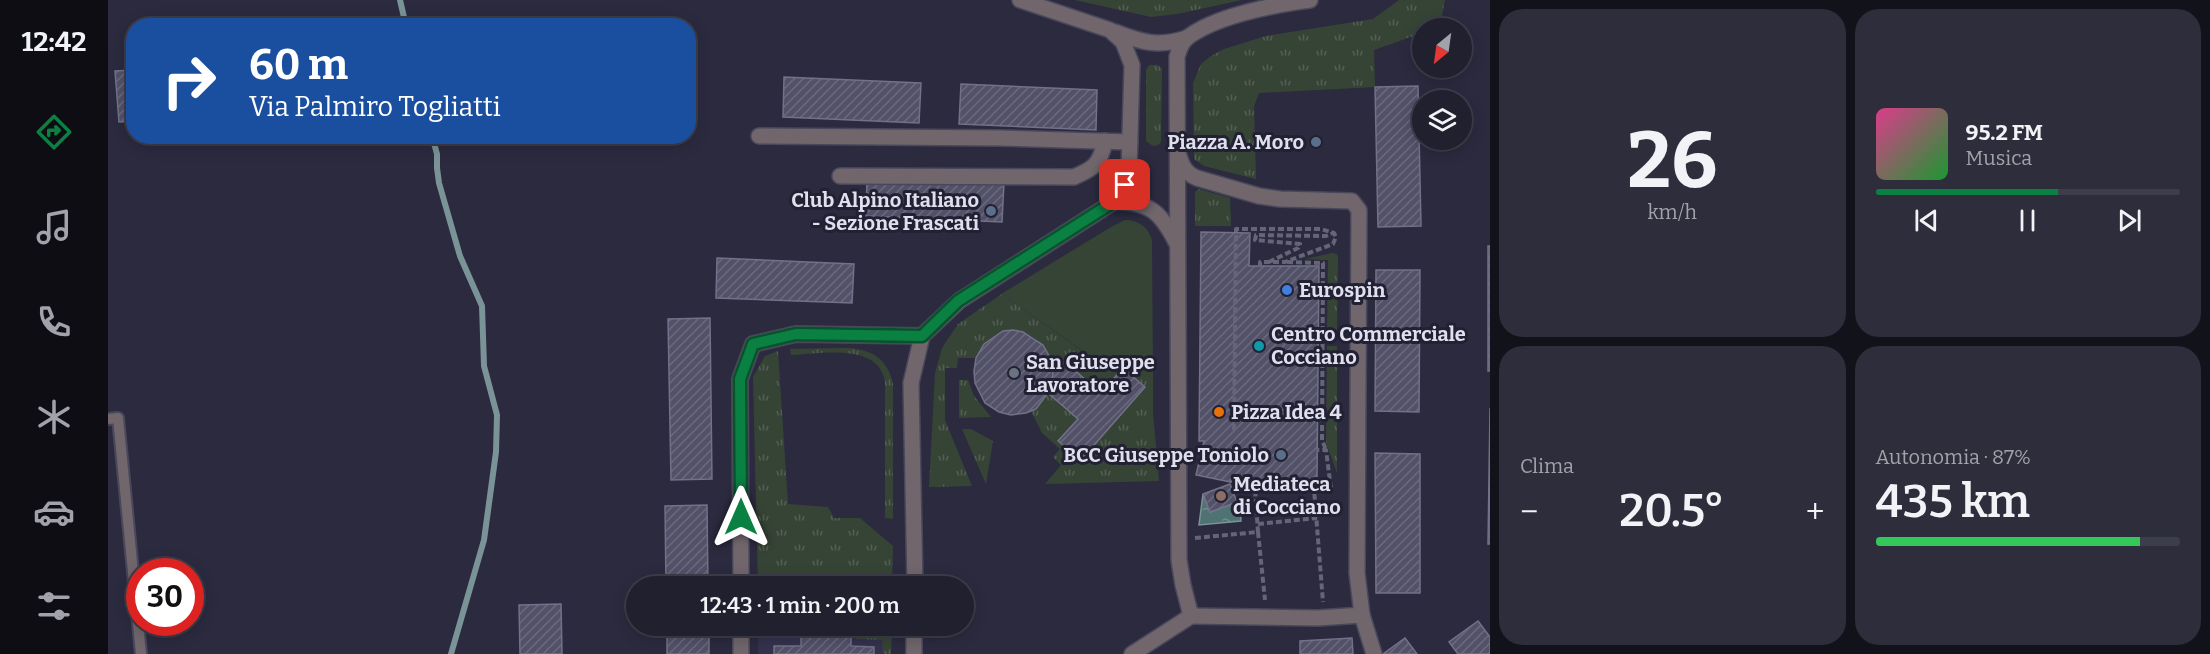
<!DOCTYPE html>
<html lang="it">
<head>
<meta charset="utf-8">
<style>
  :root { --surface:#20202f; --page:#2d2d3b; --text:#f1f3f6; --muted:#a2a3aa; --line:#3d3e4b; --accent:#0b8043 }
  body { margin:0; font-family:Bitter,serif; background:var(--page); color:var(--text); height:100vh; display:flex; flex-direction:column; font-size:22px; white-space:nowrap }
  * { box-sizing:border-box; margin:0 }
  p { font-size:20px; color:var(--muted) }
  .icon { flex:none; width:33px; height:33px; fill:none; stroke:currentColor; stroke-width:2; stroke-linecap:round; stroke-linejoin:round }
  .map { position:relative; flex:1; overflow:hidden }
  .sheet { display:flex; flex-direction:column; gap:9px; padding:9px; background:#12121a; width:720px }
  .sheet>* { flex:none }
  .top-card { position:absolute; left:18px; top:18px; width:570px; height:126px; border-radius:24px; box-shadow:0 3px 15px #0003,0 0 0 2px var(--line); background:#1a4fa0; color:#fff; overflow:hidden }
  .needle { width:39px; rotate:209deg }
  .controls { position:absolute; left:1304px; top:18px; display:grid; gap:12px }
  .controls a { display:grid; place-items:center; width:60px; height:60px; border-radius:50%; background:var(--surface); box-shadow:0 3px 15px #0003,0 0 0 2px var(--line); font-size:30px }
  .speed { position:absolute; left:18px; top:558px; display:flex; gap:12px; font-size:30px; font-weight:700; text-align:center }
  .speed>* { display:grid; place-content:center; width:78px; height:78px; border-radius:50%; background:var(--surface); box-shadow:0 3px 15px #0003,0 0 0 2px var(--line); line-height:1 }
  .speed .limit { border:9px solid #d22; background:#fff; color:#111 }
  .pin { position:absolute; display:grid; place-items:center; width:51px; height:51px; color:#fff; margin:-26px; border-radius:12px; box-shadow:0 3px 9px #0006 }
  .me { position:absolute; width:66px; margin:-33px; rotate:0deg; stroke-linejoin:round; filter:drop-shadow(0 0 4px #0008) }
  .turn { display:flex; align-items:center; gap:21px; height:126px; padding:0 24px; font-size:27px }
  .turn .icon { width:78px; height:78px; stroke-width:2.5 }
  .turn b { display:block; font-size:42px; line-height:51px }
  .big { font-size:45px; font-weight:600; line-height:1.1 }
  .sheet .widget { flex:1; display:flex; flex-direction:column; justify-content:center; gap:9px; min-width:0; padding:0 21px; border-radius:24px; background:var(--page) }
  .sheet .dial { align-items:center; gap:0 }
  .dial b { font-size:78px; line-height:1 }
  .song { display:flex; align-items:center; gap:18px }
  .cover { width:72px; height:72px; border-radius:9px; background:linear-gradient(135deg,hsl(330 70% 55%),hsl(130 70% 35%)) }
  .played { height:6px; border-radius:3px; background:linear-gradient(90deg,var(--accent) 60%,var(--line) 60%) }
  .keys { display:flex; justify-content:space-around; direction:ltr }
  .heat { display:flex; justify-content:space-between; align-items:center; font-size:33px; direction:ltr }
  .charge { height:9px; border-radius:4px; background:linear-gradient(90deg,#34c759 87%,var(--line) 0) }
  .sheet .tiles { flex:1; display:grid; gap:9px; grid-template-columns:repeat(2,1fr) }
  .trip { position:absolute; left:518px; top:576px; width:348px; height:60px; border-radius:30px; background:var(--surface); box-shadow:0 3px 15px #0003,0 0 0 2px var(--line); font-weight:600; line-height:60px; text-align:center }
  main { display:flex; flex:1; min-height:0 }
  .dock { display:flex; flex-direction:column; width:108px; justify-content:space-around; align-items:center; background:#0d0d13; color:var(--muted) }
  .dock .icon { width:42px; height:42px }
  .dock .current { color:var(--accent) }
  .dock b { font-size:27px; color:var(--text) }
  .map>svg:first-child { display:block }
</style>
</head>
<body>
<main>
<nav class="dock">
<b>12:42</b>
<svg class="icon current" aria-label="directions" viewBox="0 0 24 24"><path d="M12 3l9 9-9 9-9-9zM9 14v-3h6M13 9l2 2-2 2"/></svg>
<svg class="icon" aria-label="music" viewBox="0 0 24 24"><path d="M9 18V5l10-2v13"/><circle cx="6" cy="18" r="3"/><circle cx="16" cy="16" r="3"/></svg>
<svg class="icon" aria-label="phone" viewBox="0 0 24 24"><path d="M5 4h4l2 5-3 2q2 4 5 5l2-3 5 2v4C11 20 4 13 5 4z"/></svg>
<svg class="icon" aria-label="climate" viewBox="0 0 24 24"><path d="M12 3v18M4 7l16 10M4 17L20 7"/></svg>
<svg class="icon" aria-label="car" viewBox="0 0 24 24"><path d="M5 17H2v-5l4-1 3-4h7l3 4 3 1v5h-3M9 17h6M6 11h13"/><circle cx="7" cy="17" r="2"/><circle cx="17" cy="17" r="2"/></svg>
<svg class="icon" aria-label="filters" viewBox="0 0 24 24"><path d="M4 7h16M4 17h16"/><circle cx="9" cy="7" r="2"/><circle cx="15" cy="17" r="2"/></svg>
</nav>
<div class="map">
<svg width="1382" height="654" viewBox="0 0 1382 654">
  <defs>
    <pattern id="grass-tufts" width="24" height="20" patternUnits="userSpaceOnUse" patternTransform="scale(1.5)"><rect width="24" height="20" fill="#364436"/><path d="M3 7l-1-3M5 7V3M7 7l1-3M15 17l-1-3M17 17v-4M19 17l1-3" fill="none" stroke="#535f53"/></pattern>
    <pattern id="water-ripples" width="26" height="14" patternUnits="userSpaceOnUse" patternTransform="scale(1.5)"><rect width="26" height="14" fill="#4f7272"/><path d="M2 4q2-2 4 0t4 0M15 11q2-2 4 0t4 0" fill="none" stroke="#708c8d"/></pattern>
    <pattern id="building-hatch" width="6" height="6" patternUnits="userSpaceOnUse" patternTransform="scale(1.5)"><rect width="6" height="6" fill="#525168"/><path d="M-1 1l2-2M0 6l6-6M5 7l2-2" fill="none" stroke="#6a6a7e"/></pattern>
  </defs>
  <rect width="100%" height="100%" fill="#2b2a3f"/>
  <polygon fill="#34324d" points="650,626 784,626 783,654 650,654"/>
  <g fill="url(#grass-tufts)">
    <polygon points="967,0 1134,0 1069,14 1043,17"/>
    <polygon points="1291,0 1337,0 1332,26 1314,28 1314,33 1266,50 1267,87 1151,93 1146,106 1148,179 1096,166 1086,159 1085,83 1093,64 1103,56 1116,49 1158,36 1265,19"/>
    <polygon points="1041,65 1050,65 1054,69 1053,142 1050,145 1045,146 1038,141 1038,70"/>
    <polygon points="1091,189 1122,198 1123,226 1087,226 1087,192"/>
    <polygon points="1224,253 1229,254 1230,257 1229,330 1219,330 1220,260 1197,259"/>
    <path d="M 898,291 L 898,297 L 993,364 L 1001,356 L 1008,361 L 1045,372 L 1045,412 L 1051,481 L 937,484 L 953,465 L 945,457 L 952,449 L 934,433 L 923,411 L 928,409 L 940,393 L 970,419 L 951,441 L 973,460 L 1037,387 L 1015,368 L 993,393 L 957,362 L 944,361 C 928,323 886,319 868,358 L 850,358 L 849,368 L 837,368 L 837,420 L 864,486 L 821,487 L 827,373 L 834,348 L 850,324 Z"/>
    <polygon points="1219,346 1229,346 1229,473 1218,443"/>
    <path d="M 733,348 C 760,348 778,355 785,383 L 785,519 L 777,518 L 777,382 C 771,342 712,354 683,355 L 682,349 Z"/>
    <polygon points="670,351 680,504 720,507 726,518 752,518 785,546 784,586 775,586 775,578 727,577 727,586 708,586 707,577 662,577 661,586 650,586 645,377 657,356"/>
    <polygon points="851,380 860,380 866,396 883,417 851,418"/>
    <polygon points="854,429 863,429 885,441 878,484"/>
    <polygon points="749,626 784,626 783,654 775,654 774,640 748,639"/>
  </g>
  <path fill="#364436" d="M 1017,220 C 1031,220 1040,227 1044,240 L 1045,372 L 1008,361 L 1001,356 L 994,364 L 898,297 L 898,291 L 1003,227 Z"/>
  <polygon fill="url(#water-ripples)" stroke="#7a9397" stroke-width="1.5" points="1095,494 1102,512 1132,501 1133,521 1091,525"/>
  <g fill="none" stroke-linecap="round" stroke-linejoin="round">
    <g stroke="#7a9397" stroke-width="6">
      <polyline points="292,0 298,26"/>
      <polyline points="324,136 329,154 329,168 331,183 352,256 374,306 376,366 389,415 388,452 376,540 343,654"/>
    </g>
  </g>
  <g fill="url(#building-hatch)" stroke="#727189" stroke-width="1.5">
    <polygon points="26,70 26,121 11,122 7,71"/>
    <polygon points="676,77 813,83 811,123 675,117"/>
    <polygon points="853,84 989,90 988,130 851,124"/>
    <polygon points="1310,86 1313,226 1270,227 1267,87"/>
    <polygon points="759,177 896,183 894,222 758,216"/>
    <polygon points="1093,232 1142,233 1141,266 1211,266 1209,479 1124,478 1123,482 1088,475 1096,441 1091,441"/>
    <rect x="1380" y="246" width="2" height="125"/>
    <polygon points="609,258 746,264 744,303 608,298"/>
    <polygon points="1268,270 1312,270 1311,412 1267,411"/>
    <polygon points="602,318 604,479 563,480 560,319"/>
    <polygon points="905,330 915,332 935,345 944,361 945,375 940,393 928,409 918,413 903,415 891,412 877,403 867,383 866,371 868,358 876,344 895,331"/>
    <polygon points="944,361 957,362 993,393 1015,368 1037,387 973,460 950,441 970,419 940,393 945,375"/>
    <polygon points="1382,408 1382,544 1380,544"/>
    <polygon points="1267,453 1312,454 1312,593 1268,593"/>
    <polygon points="1122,484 1129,502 1102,512 1095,494"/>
    <polygon points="599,505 600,586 558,586 557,506"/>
    <polygon points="666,582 703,583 703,586 666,586"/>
    <polygon points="453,604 454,654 412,654 411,605"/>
    <polygon points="1370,621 1382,637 1382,654 1350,654 1341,642"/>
    <rect x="559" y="626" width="42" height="28"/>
    <polygon points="693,626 743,626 743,646 766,647 766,654 666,654 666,646 693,646"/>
    <polygon points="1244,638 1245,654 1192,654 1192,641"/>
    <polygon points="1297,638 1309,654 1275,654"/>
  </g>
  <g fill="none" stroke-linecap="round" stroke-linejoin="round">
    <g stroke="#48475b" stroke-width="14">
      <polyline id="service" points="0,419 10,418 33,654"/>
    </g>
    <g stroke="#48475b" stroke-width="18">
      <polyline id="pedestrian" points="1254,615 1266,654"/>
    </g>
    <g stroke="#48475b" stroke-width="18">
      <g id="minor">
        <path d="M 1007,32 C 1035,43 1050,47 1079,38"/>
        <polyline points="651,136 892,138 1022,142"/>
        <path d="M 1070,153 C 1074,166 1077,173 1089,178 L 1151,196 L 1172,199 L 1244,201 L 1251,210 L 1249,573 L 1254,615 L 1210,618 L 1083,616"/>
        <path d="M 732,176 L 966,177 C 987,168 992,164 997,141"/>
        <path d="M 1007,201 C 1042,203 1052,211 1068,242"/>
        <polyline points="633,586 632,379 645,344 688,334 814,336 851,301 1007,201 1017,185 1021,171 1024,65 1015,42 1002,30 912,0"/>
        <polyline points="807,586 803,383 814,336"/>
        <path d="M 1083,616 L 1075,585 L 1071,560 L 1069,57 C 1071,50 1073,42 1080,37 C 1110,15 1166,5 1202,0"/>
        <polyline points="633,626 633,654"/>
        <polyline points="806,654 806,626"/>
        <polyline points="1024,654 1083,616"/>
      </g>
    </g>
    <g stroke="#666578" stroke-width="4" stroke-dasharray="6 3" stroke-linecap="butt">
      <polyline points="1161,262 1190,248 1192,244 1147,240 1148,235 1218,236 1225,233"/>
      <polyline points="1179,262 1215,263 1214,440 1218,450"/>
      <polyline points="1126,430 1128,229 1213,229 1226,233 1228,237 1225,244 1177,262 1152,262 1152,266"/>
      <polyline points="1206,489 1223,489 1218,450 1209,450"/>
      <polyline points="1150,524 1209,518"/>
      <polyline points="1150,532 1157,600"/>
      <polyline points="1087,538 1150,532 1147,488 1206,489 1215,602"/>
    </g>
    <use href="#service" stroke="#70666c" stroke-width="10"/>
    <use href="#pedestrian" stroke="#70666c" stroke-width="15"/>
    <use href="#minor" stroke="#70666c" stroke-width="15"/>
  </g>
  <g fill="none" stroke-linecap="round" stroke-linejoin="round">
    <g stroke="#07532c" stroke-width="15">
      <polyline id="route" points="633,517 632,379 645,344 688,334 814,336 850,301 1007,201 1017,185"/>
    </g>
    <use href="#route" stroke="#0b8043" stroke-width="10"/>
  </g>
  <g fill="#5c6f8a" stroke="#222134" stroke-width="2">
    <circle cx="1208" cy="142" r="6"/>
    <circle cx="883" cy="211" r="6"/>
    <circle cx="1173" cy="455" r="6"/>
  </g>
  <circle fill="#3f7fe0" stroke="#222134" stroke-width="2" cx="1179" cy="290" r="6"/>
  <circle fill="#0f9aa8" stroke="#222134" stroke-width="2" cx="1151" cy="346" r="6"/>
  <circle fill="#6b7280" stroke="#222134" stroke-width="2" cx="906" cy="373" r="6"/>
  <circle fill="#e8710a" stroke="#222134" stroke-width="2" cx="1111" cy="412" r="6"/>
  <circle fill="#8d6e63" stroke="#222134" stroke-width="2" cx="1113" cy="496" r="6"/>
  <g text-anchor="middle" stroke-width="6" stroke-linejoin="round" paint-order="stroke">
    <g font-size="20" font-weight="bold" fill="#dfdfed" stroke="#222134" text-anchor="start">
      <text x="1196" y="149" text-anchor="end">Piazza A. Moro</text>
      <text x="871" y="207" text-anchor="end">Club Alpino Italiano<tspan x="871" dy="23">- Sezione Frascati</tspan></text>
      <text x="1191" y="297">Eurospin</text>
      <text x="1163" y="341">Centro Commerciale<tspan x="1163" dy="23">Cocciano</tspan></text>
      <text x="918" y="369">San Giuseppe<tspan x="918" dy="23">Lavoratore</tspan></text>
      <text x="1123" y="419">Pizza Idea 4</text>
      <text x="1161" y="462" text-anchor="end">BCC Giuseppe Toniolo</text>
      <text x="1125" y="491">Mediateca<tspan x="1125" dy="23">di Cocciano</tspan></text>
    </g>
  </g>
</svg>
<div class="controls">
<a><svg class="needle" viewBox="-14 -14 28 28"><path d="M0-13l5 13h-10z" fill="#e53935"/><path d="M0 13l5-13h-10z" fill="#a2a3aa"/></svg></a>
<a><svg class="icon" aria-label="layers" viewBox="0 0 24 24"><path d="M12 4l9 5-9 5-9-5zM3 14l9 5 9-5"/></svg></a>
</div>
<div class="speed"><div class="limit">30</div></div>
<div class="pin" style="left:1017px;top:185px;background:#d93025"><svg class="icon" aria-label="arrive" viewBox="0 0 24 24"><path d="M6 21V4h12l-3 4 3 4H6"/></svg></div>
<svg class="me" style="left:633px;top:517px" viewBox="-20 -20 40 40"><path d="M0-17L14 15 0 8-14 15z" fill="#0b8043" stroke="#fff" stroke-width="4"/></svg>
<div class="trip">12:43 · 1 min · 200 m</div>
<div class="top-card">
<div class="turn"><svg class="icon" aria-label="right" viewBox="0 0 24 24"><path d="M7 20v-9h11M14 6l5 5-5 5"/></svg><div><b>60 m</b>Via Palmiro Togliatti</div></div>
</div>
</div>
<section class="sheet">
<div class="tiles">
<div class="widget dial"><b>26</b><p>km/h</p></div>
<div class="widget">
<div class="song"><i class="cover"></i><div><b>95.2 FM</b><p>Musica</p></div></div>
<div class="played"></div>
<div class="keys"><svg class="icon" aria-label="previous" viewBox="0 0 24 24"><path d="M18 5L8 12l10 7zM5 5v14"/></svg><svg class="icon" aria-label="pause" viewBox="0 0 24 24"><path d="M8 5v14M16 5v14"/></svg><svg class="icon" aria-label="next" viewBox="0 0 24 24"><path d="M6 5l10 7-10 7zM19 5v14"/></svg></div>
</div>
<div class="widget"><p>Clima</p>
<div class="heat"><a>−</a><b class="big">20.5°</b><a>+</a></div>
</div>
<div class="widget"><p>Autonomia · 87%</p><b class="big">435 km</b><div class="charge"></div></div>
</div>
</section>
</main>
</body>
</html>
